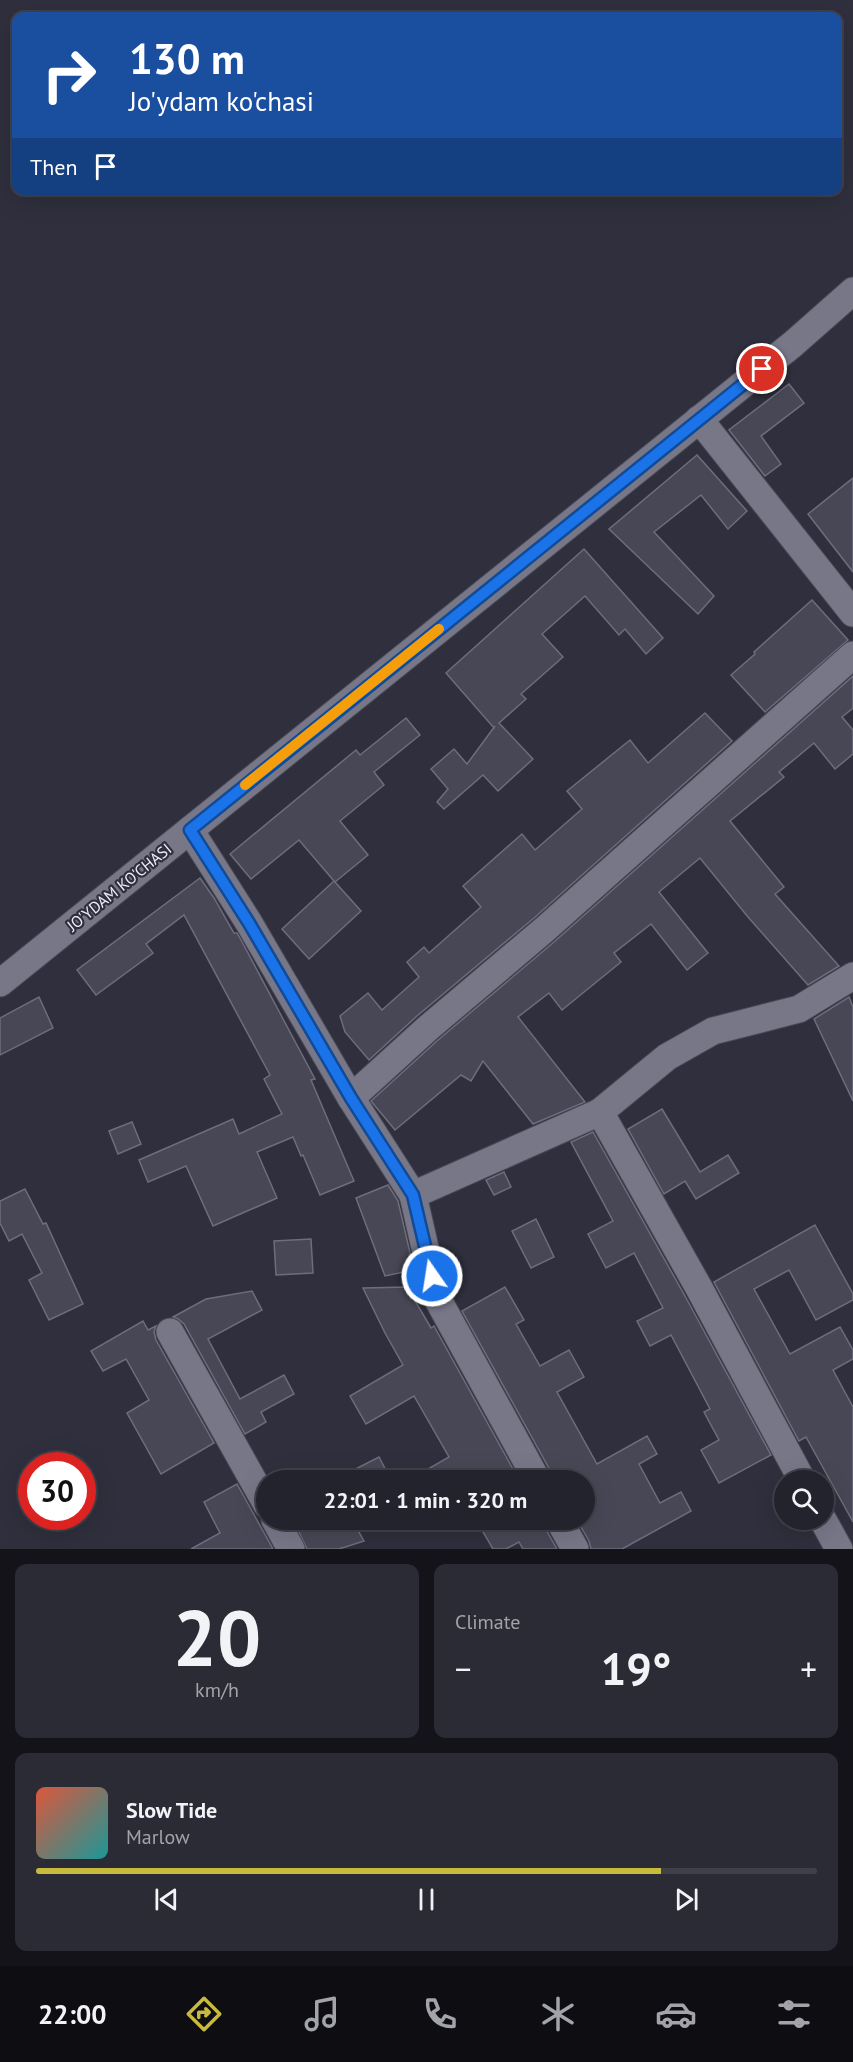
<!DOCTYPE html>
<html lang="en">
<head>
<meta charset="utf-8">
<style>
  :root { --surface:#23232e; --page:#2b2b36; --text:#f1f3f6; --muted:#a3a4aa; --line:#40404a; --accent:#c8bb3b }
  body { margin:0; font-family:"PT Sans",sans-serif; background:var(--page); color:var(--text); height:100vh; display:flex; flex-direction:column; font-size:22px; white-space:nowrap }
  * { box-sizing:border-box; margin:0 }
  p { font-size:20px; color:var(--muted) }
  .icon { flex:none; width:33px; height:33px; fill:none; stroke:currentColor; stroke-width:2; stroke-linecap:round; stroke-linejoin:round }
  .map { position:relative; height:1549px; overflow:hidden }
  .drawer { display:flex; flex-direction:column; gap:15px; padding:15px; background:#131319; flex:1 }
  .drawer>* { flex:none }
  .guide { position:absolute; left:12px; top:12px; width:830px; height:183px; border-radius:12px; box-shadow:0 6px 24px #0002,0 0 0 2px var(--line); background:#1a4fa0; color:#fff; overflow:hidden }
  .controls { position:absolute; left:774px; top:1470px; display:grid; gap:12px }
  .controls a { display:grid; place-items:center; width:60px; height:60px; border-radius:50%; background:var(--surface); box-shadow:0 6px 24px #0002,0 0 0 2px var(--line); font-size:30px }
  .speed { position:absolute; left:18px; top:1452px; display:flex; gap:12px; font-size:30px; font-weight:700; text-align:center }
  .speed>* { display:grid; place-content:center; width:78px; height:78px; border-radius:50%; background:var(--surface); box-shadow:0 6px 24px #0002,0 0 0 2px var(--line); line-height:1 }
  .speed .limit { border:9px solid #d22; background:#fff; color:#111 }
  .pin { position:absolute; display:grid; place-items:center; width:51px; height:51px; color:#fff; margin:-26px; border:3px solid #fff; border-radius:50%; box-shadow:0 2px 6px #0007 }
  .me { position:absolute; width:66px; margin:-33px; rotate:347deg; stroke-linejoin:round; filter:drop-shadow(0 0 4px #0008) }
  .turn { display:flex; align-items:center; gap:21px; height:126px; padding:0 18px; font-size:27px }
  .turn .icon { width:78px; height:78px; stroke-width:2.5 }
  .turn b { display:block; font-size:42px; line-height:51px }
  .then { display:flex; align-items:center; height:57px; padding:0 18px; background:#0003; gap:12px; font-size:22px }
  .big { font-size:45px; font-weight:600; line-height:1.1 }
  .drawer .widget { flex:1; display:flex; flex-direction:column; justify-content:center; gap:9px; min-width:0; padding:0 21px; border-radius:12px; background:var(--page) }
  .drawer .dial { align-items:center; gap:0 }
  .dial b { font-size:78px; line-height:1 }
  .song { display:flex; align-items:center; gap:18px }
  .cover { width:72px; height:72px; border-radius:9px; background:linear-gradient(135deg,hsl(10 70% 55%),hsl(180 70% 35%)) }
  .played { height:6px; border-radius:3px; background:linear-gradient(90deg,var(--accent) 80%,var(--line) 80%) }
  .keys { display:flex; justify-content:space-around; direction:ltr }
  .heat { display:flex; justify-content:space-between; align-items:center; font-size:33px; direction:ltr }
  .drawer .tiles { flex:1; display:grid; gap:15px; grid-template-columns:1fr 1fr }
  .widget:last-child { grid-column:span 2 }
  .trip { position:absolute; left:256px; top:1470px; width:339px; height:60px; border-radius:30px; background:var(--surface); box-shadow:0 6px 24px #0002,0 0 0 2px var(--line); font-weight:600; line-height:60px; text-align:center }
  .tab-bar { display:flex; height:96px; justify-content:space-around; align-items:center; background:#0e0e12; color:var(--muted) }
  .tab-bar .icon { width:42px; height:42px }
  .tab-bar .selected { color:var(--accent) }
  .tab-bar b { font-size:27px; color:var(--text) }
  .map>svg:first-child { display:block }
</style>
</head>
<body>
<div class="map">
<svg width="853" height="1549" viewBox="0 0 853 1549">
  <rect width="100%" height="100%" fill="#2f2f3d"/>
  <g fill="#474756" stroke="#6d6d7d" stroke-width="1.5">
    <polygon points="789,384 804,403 761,436 781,464 765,476 729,430"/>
    <polygon points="697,455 747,511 728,529 701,495 654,532 714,596 698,614 609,529"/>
    <polygon points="853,478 853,572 808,514"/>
    <polygon points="584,549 663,638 646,654 625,629 619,635 585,596 542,634 563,657 521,694 526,699 499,723 533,759 498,791 483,775 444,809 437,802 448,789 431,769 454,749 467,764 495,726 494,728 446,673"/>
    <polygon points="812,600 848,640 765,712 731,675 755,654 754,652"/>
    <polygon points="853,676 853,708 842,717 853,730 853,754 835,769 814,743 779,772 784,777 730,821 784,887 775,894 839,966 808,985 748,917 700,858 659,892 708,953 687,970 651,924 614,953 621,962 562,1010 549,993 518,1017 585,1102 533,1124 483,1061 471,1081 461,1075 395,1130 371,1101 438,1040 554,942"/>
    <polygon points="705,713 732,741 534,918 417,1016 369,1060 345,1032 340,1016 368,993 382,1010 419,977 407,962 424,947 429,953 481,907 463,886 522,834 535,850 582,809 567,791 630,740 648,763"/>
    <polygon points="406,718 420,735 374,772 384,785 340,821 368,855 335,882 361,911 309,959 282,929 334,881 299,840 251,879 230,854 356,750 360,755"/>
    <polygon points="200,878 214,898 234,933 237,933 241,940 315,1079 311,1080 354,1181 320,1195 303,1155 301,1156 293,1137 257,1152 277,1198 213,1226 186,1166 148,1182 139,1160 233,1119 239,1134 282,1114 264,1079 270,1075 184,915 146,944 153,953 96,995 77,970"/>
    <polygon points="39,997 53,1028 0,1055 0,1018"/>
    <polygon points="849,997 853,1007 853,1101 814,1019"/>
    <polygon points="662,1109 700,1172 728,1155 739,1173 696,1199 685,1181 664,1194 628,1129"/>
    <polygon points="132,1122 141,1144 118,1154 109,1131"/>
    <polygon points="593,1132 685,1296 771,1455 719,1483 701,1450 719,1440 704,1412 710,1409 671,1335 650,1346 637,1321 663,1308 634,1253 606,1268 588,1234 613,1221 571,1142"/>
    <polygon points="504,1172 511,1187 494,1195 486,1180"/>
    <polygon points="388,1185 398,1201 414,1270 385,1276 356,1198"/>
    <polygon points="25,1189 43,1224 46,1223 83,1304 49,1320 29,1280 42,1273 22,1234 9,1241 0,1223 0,1201"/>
    <polygon points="536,1219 554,1257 531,1268 512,1231"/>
    <polygon points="815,1225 853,1294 853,1300 816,1320 789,1270 754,1289 790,1354 840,1327 853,1350 853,1359 833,1370 853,1407 853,1522 806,1437 799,1441 714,1282"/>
    <polygon points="311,1239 313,1273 276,1275 274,1241"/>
    <polygon points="407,1287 431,1328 434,1326 519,1480 409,1480 449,1457 414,1396 366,1424 350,1396 403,1365 385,1333 363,1288"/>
    <polygon points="505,1287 524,1320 516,1324 540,1366 569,1350 584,1377 557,1392 597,1464 647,1436 657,1454 639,1464 660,1503 681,1492 691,1511 622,1549 591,1549 589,1541 577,1520 585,1520 585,1480 553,1480 551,1472 462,1311"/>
    <polygon points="252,1291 262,1310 208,1339 240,1399 284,1375 294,1394 261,1412 266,1422 245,1434 184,1324 178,1319 173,1317 206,1299"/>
    <polygon points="143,1321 148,1330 156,1326 154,1332 156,1340 214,1443 161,1474 127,1413 149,1400 126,1359 103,1371 91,1351"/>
    <polygon points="379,1457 391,1480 334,1480"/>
    <polygon points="237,1484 273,1549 191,1549 220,1533 204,1502"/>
    <polygon points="325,1520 352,1520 364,1541 339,1549 307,1549 298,1530"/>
    <polygon points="476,1520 543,1520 545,1528 557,1549 523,1549 519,1542 506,1549 493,1549"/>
  </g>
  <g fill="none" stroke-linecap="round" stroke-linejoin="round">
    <g stroke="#4a4a56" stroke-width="29">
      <g id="minor">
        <polyline points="699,419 853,613"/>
        <polyline points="190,830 249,923 351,1098"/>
        <polyline points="0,983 793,344 853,291"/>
        <polyline points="413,1195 351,1098 428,1028 544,930 853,655"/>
        <polyline points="170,1332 267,1505"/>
        <polyline points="537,1480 436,1296 413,1195 600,1112"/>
        <polyline points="802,1480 699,1288 600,1112 667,1057 713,1031 799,1009 853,976"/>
        <polyline points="275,1520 291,1549"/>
        <polyline points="559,1520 575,1549"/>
        <polyline points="823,1520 839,1549"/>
      </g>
    </g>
    <use href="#minor" stroke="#778" stroke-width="27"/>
  </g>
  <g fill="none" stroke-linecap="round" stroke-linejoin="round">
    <g stroke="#114b97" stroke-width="15">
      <polyline id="route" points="432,1276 413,1195 351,1098 249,923 190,830 762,369"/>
    </g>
    <use href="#route" stroke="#1a73e8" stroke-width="10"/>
    <polyline stroke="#f59e0b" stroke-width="10" points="245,785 439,629"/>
  </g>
  <g text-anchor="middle" stroke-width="4.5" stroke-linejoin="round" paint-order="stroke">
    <g font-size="16" fill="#ececf6" stroke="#2f2f3d">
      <text transform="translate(119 887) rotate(-39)" y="6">JO'YDAM KO'CHASI</text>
    </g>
  </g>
</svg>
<div class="controls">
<a><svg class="icon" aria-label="search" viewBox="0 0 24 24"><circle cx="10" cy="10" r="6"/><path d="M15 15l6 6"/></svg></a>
</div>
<div class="speed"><div class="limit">30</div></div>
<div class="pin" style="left:762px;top:369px;background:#d93025"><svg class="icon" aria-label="arrive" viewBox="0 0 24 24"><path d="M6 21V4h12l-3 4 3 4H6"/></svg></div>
<svg class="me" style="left:432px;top:1276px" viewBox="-20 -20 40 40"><circle r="17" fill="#1a73e8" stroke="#fff" stroke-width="3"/><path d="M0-11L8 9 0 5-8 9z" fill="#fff"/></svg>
<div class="trip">22:01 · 1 min · 320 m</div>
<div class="guide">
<div class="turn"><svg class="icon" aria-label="right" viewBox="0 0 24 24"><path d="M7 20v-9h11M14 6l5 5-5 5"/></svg><div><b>130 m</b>Jo'ydam ko'chasi</div></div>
<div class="then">Then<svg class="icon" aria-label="arrive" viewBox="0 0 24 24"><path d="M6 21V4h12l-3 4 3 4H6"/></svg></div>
</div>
</div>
<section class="drawer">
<div class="tiles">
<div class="widget dial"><b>20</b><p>km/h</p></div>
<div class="widget"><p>Climate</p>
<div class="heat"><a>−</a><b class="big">19°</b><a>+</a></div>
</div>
<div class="widget">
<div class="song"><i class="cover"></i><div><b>Slow Tide</b><p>Marlow</p></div></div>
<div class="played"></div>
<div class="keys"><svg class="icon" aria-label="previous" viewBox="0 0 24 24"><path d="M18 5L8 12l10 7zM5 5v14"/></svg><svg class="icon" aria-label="pause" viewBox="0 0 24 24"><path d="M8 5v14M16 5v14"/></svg><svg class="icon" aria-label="next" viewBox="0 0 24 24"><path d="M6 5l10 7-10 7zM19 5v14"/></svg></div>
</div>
</div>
</section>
<nav class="tab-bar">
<b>22:00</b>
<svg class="icon selected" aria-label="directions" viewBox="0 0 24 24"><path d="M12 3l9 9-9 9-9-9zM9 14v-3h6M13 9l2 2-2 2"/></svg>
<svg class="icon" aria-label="music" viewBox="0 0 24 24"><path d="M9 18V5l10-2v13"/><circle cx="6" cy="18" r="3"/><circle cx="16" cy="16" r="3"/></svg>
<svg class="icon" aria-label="phone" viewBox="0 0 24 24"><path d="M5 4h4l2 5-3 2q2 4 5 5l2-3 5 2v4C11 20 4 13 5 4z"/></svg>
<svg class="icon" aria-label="climate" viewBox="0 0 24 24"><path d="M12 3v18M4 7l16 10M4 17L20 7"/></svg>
<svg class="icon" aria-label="car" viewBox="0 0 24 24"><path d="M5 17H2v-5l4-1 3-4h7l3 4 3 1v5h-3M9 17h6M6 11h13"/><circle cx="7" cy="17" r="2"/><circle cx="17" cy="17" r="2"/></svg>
<svg class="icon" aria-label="filters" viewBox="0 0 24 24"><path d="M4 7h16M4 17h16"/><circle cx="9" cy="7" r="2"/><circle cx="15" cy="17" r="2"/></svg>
</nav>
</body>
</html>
